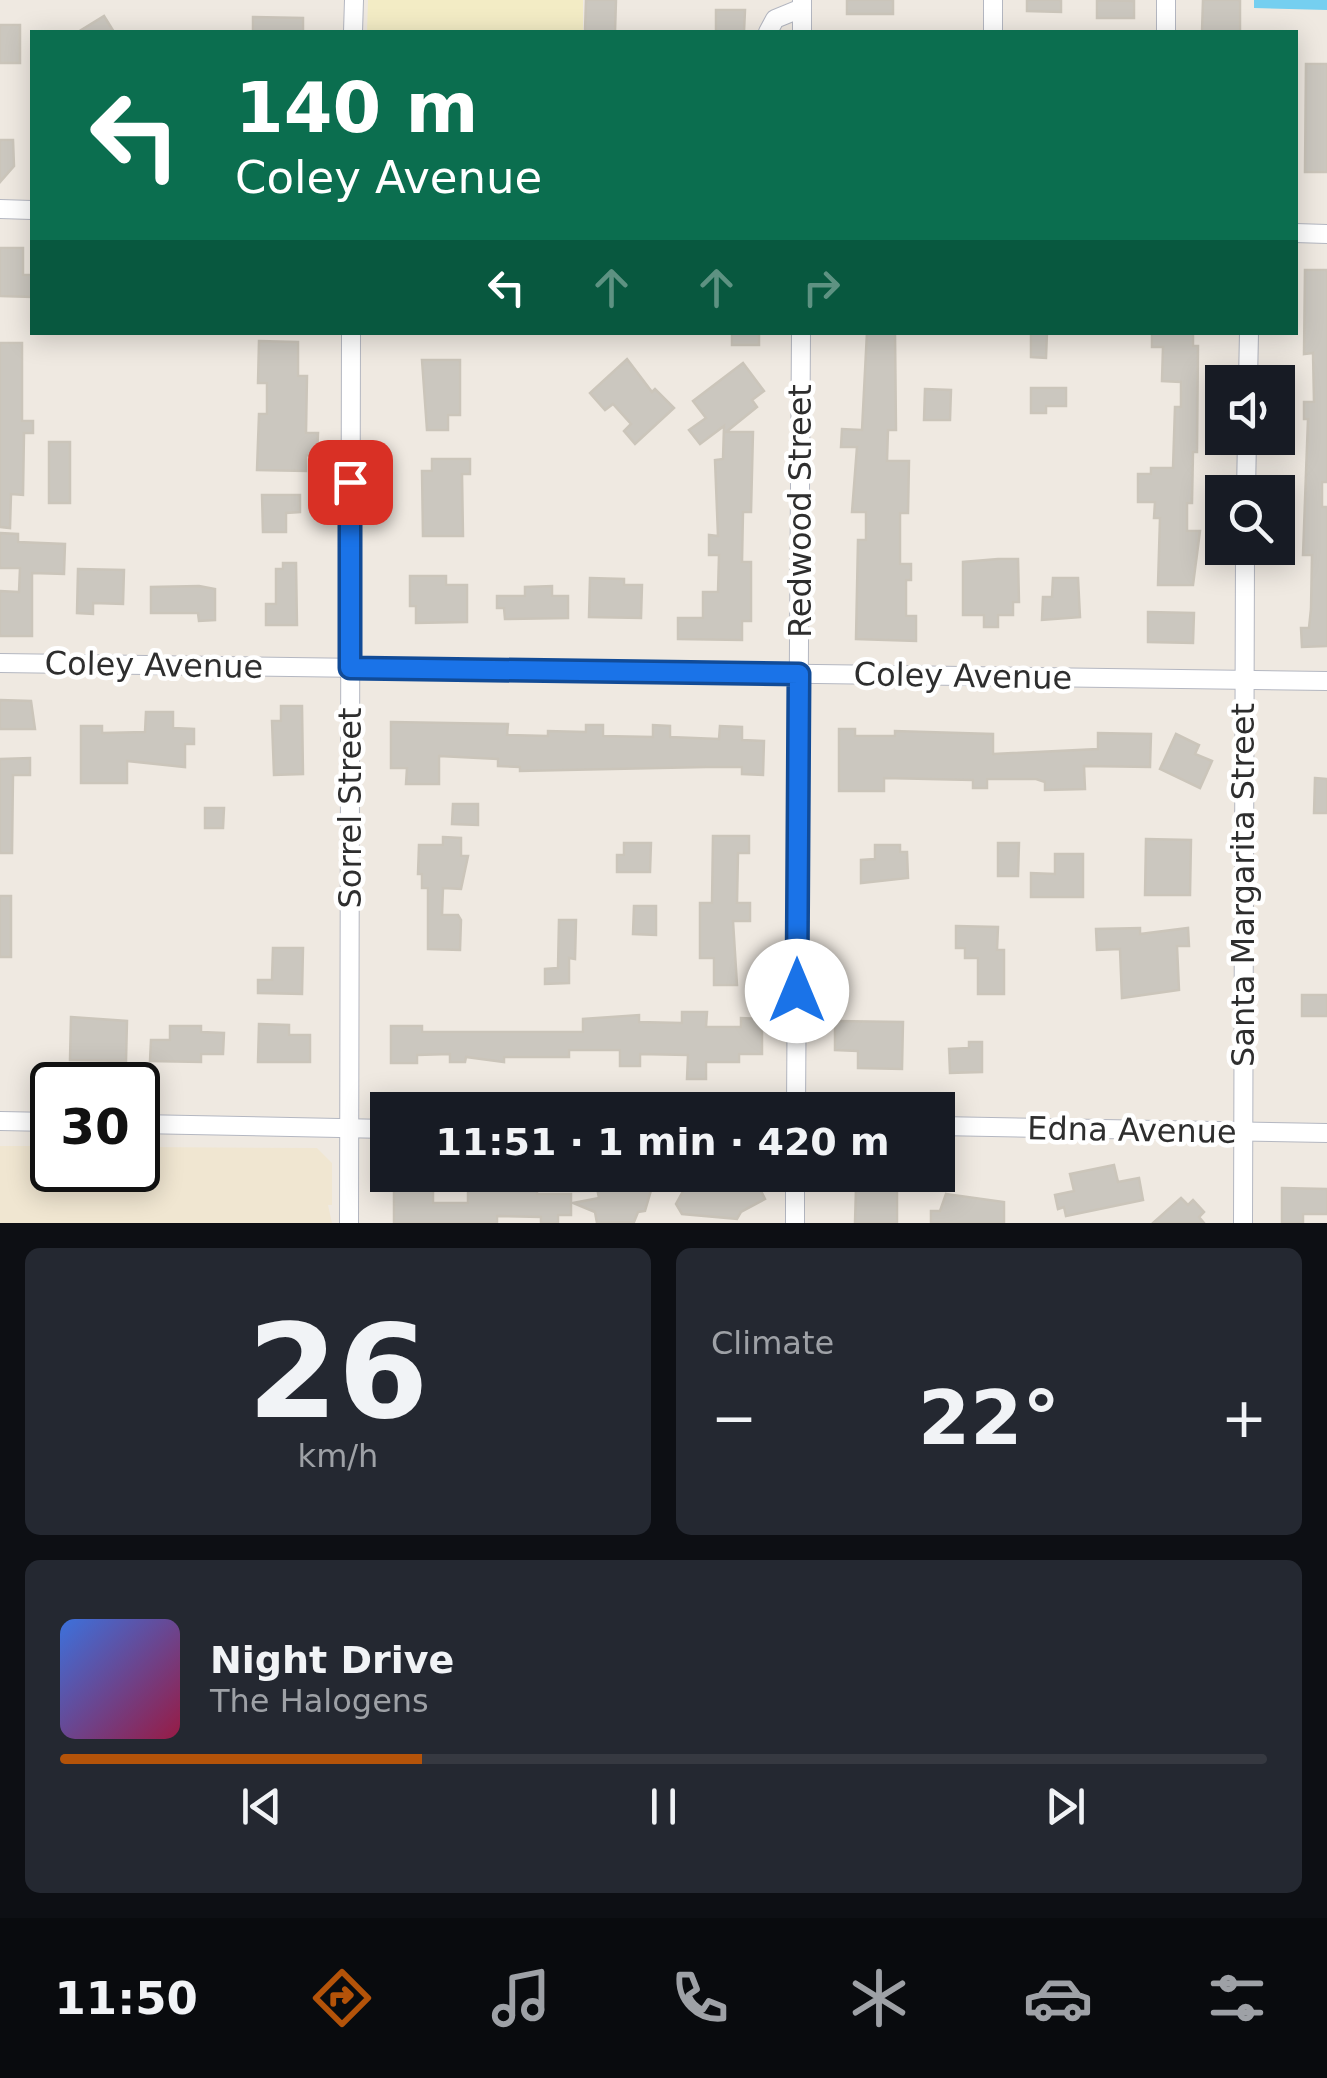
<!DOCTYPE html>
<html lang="en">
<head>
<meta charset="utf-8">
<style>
  :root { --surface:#171b24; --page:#242831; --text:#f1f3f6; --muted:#9ea1a6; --line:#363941; --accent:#b45309 }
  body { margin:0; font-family:"DejaVu Sans",sans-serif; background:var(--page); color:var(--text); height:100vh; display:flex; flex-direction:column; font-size:38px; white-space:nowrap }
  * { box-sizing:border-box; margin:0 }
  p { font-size:32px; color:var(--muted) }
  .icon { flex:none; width:55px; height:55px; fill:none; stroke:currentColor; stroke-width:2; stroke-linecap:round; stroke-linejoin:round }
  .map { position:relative; height:1223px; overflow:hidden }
  .sheet { display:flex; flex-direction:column; gap:25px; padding:25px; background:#0d0f14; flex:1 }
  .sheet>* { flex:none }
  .top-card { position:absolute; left:30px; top:30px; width:1268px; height:305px; border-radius:0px; box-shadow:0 5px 25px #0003; background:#0b6e4f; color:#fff; overflow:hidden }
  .tools { position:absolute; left:1205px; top:365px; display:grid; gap:20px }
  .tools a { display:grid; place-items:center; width:90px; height:90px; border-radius:0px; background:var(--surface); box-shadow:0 5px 25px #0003; font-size:50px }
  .speed { position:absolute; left:30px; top:1062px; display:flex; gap:20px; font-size:50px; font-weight:700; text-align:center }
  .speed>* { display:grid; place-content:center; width:130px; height:130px; border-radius:50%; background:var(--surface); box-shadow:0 5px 25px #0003; line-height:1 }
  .speed .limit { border:5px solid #111; border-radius:15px; background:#fff; color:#111 }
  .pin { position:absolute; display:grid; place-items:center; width:85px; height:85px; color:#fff; margin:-42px; border-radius:20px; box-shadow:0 5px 15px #0006 }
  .me { position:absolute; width:110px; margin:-55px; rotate:0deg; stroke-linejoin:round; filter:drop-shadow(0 0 8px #0008) }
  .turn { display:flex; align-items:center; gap:35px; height:210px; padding:0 40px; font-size:45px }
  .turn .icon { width:130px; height:130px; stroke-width:2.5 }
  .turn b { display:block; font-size:70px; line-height:85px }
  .lanes { display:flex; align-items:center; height:95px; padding:0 40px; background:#0003; justify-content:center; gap:50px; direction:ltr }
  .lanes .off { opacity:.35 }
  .big { font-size:75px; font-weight:800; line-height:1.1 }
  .sheet .tile { flex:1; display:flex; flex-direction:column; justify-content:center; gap:15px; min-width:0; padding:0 35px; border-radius:15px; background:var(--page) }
  .sheet .dial { align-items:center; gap:0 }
  .dial b { font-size:130px; line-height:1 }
  .song { display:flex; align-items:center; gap:30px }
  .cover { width:120px; height:120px; border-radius:15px; background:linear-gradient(135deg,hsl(220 70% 55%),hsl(340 70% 35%)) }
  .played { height:10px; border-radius:5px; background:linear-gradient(90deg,var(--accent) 30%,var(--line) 30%) }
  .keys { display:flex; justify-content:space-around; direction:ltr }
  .heat { display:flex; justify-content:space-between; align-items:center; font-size:55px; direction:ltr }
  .sheet .tiles { flex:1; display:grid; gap:25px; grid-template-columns:1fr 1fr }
  .tile:last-child { grid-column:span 2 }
  .trip { position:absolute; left:370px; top:1092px; width:585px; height:100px; border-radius:0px; background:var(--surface); box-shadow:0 5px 25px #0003; font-weight:800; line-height:100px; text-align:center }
  .menu { display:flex; height:160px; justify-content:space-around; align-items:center; background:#090b0e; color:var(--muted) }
  .menu .icon { width:70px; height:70px }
  .menu .active { color:var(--accent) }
  .menu b { font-size:45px; color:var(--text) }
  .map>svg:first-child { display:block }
</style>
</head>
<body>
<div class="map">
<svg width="1327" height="1223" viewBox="0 0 1327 1223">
  <rect width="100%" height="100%" fill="#efe9e1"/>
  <polygon fill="#f0e6d1" points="0,1146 52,1146 52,1170 138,1170 138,1147 317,1148 332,1163 332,1205 328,1205 332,1223 0,1223"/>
  <polygon fill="#f3ecc5" points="368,0 583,0 583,32 367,32"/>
  <polygon fill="#75cff0" points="1254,0 1327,0 1327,10 1254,8"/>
  <g fill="#cbc7bf" stroke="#cbc5ba" stroke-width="2.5">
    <polygon points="586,0 616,0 615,32 585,32"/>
    <rect x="847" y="0" width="46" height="14"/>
    <polygon points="1027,0 1061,0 1061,12 1027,11"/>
    <polygon points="1097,0 1134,1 1134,18 1097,18"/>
    <polygon points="1203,0 1240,0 1240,32 1202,32"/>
    <polygon points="716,10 745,10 744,32 716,32"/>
    <polygon points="104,16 114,32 78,32"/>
    <polygon points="253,17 303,18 303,32 253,32"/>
    <rect x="0" y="25" width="20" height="38"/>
    <polygon points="1306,64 1327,64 1327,172 1305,172"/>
    <polygon points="0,140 13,140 14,166 0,182"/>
    <polygon points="0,248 23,248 23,275 32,275 32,297 0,296"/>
    <polygon points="1305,270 1327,270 1327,482 1322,482 1322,507 1327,507 1327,646 1302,647 1301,628 1309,628 1311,609 1312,555 1303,555 1308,419 1304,419 1304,402 1314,402 1313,353 1304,354"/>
    <rect x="732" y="332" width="27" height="13"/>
    <polygon points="867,332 895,332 896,430 888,430 887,461 909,461 908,513 900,513 900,564 911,564 911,580 906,580 906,616 916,616 916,641 856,639 858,540 866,540 866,512 852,512 857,447 841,447 842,429 862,430"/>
    <polygon points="1031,332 1047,332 1046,358 1031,357"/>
    <polygon points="1152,332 1193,332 1193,346 1198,346 1197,452 1193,452 1192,503 1187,503 1187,531 1200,531 1193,585 1158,585 1160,518 1154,518 1155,502 1138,502 1138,474 1151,474 1151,468 1173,468 1175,407 1181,407 1181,382 1162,381 1163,347 1152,347"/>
    <polygon points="259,341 298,342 298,376 307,376 306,433 318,433 317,456 306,455 306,471 257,470 259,414 267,414 267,383 258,383"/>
    <polygon points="0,343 22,343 22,421 33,421 33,433 24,433 23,495 11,494 10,528 0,527"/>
    <polygon points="627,359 652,392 655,389 674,408 635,444 624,431 631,424 613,404 605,410 590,393"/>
    <polygon points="422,360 460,360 460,415 448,415 448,430 427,430"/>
    <polygon points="743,363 764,391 752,400 757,407 726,432 753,432 751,512 743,512 742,562 751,562 751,621 742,621 742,640 678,639 678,618 703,618 703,592 718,592 719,555 709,555 709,535 718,536 715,460 723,459 724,426 700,444 689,430 706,418 693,401"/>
    <polygon points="1031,388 1066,388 1066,406 1046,406 1046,413 1031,413"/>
    <polygon points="925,389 951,390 950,420 924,420"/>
    <rect x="49" y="442" width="21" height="61"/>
    <polygon points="432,459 470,459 470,474 462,474 463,536 423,536 422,471 432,471"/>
    <polygon points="262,495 300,495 300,512 286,513 286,532 263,532"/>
    <polygon points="0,533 18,534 18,542 65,544 64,574 32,573 32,636 0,636 0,591 19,592 20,568 0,568"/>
    <polygon points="998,559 1018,559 1019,602 1013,602 1013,615 998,615 998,627 984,627 984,615 963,615 963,562"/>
    <polygon points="283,563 296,563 297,625 266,625 266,604 276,604 276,569 283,569"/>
    <polygon points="78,569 124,570 123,604 93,603 93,614 77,613"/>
    <polygon points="410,576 446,576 446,585 467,585 467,622 416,623 416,606 410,606"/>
    <polygon points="590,578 624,579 624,585 642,585 641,618 589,617"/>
    <polygon points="1053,578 1078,578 1080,617 1042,620 1043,597 1052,597"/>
    <polygon points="199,586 215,589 215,620 199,621 198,613 151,613 151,587"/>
    <polygon points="552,586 552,596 568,596 568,618 505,619 504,608 497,608 497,596 525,596 525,587"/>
    <polygon points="1148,612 1194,613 1193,643 1148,642"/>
    <polygon points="0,700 31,701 35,729 0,729"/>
    <polygon points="281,706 302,706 303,774 274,775 272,721 281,721"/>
    <polygon points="146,712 173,712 173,728 194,729 194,744 185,744 185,767 127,761 127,783 81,783 81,726 102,726 102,733 145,732"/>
    <polygon points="391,722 508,724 507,735 548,736 548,731 586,732 586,725 603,725 603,736 653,737 653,725 670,726 670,737 719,739 720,726 742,727 742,740 764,741 763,775 742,774 742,767 706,767 520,771 520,767 498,766 498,759 439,756 439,784 406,784 407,768 391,768"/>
    <polygon points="839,729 855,729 855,736 895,736 895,731 993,734 993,754 1098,749 1098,733 1151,734 1150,767 1084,766 1085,789 1045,790 1045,782 1036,779 987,779 987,788 973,788 973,780 884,778 884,791 839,791"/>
    <polygon points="1176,734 1199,745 1195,754 1212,761 1200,788 1160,769"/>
    <polygon points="30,758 30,775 13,775 12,853 0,853 0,759"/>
    <polygon points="1315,778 1327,779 1327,813 1314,813"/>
    <polygon points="453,804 478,804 478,825 452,824"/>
    <polygon points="205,808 224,808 223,828 205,828"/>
    <polygon points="713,836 749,836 749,853 738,853 737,903 750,903 750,921 733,921 737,985 714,985 714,958 700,958 700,903 712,903"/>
    <polygon points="443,837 461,838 461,856 468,856 461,889 443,888 442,915 458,915 461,920 460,950 428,949 428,888 422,888 422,874 418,874 419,845 443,845"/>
    <polygon points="1146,839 1191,840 1190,895 1145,895"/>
    <polygon points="624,843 651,843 650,872 617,872 617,855 624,855"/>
    <polygon points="998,843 1019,843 1018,876 998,876"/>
    <polygon points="875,845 900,845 900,852 907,852 908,878 861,883 861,860 875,859"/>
    <polygon points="1055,854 1083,854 1083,897 1031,897 1031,873 1055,874"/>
    <rect x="0" y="896" width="11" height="61"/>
    <polygon points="634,906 656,906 656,935 633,934"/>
    <polygon points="559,920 576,920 575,959 569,958 569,983 545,984 545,969 558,968"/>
    <polygon points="956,926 998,927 997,950 1004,950 1004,994 978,994 978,958 965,958 965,948 956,948"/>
    <polygon points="1140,928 1140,934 1188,928 1189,946 1177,946 1179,990 1122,998 1120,949 1097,950 1096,929"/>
    <polygon points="273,948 303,948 302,994 258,993 258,980 272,980"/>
    <rect x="1302" y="995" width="25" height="21"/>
    <polygon points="682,1012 707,1012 706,1027 741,1027 741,1018 762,1019 762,1054 739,1054 739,1062 706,1062 706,1079 687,1079 688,1055 640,1054 640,1066 620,1066 620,1050 569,1050 569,1057 504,1057 504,1062 466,1057 465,1062 450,1062 450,1054 417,1055 417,1063 391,1063 391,1026 422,1026 422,1032 583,1032 583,1019 639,1015 639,1022 682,1023"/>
    <polygon points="71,1017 127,1021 126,1061 70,1060"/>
    <polygon points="835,1021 903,1022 902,1069 858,1068 858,1051 835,1050"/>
    <polygon points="259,1024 289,1025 289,1035 310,1035 310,1062 258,1062"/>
    <polygon points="170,1026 201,1026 201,1032 224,1033 223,1054 201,1054 201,1062 150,1061 151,1040 170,1040"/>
    <polygon points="969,1042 982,1042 982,1072 950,1073 949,1049 969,1048"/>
    <polygon points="1114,1165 1118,1182 1139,1178 1143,1200 1066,1216 1064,1207 1058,1209 1055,1195 1074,1191 1070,1174"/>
    <polygon points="638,1175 654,1180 645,1211 638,1212 634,1222 597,1223 595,1212 573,1203 599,1198 597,1188 635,1181"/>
    <polygon points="692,1175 727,1189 753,1175 765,1199 741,1212 737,1219 682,1214 676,1204"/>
    <polygon points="878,1175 897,1175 897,1223 855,1223 856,1188 878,1188"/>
    <polygon points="486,1176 537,1182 537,1194 571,1194 571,1215 558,1215 558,1223 541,1223 541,1217 497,1216 497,1223 394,1223 394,1182 433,1181 433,1203 468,1203 468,1182 486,1181"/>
    <polygon points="1282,1188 1327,1189 1327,1214 1303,1214 1303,1223 1282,1223"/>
    <polygon points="946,1194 1004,1202 1004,1223 931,1223 931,1211 940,1211"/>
    <polygon points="1181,1198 1188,1205 1193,1200 1204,1212 1199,1217 1204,1223 1153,1223"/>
  </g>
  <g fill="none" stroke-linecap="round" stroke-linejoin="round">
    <g stroke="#b4b7c1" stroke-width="20">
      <g id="minor">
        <polyline points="353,32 354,0"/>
        <polyline points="768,32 775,19 802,8"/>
        <polyline points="802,32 802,0"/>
        <polyline points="993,32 993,0"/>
        <polyline points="1166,32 1166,0"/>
        <polyline points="0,209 32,210"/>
        <polyline points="1295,233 1327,234"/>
        <polyline points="1248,382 1249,332"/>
        <polyline points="1246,492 1247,438"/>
        <polyline points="0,663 1327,681"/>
        <polyline points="796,1110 801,332"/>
        <polyline points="0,1121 52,1122"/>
        <polyline points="138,1124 388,1129"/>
        <polyline points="938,1126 1327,1133"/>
        <polyline points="349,1223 351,332"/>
        <polyline points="795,1223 795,1175"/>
        <polyline points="1243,1223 1245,548"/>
      </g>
    </g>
    <use href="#minor" stroke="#fff" stroke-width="18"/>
  </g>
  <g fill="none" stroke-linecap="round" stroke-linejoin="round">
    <g stroke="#114b97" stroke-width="25">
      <polyline id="route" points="350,482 350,668 799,674 797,991"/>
    </g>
    <use href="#route" stroke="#1a73e8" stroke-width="18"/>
  </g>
  <g text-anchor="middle" stroke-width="9" stroke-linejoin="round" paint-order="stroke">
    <g font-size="32" fill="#2e2e2e" stroke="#fff">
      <text transform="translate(800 511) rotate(-90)" y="11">Redwood Street</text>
      <text transform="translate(154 665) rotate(1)" y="11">Coley Avenue</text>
      <text transform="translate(963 676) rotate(1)" y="11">Coley Avenue</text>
      <text transform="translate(350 808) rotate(-90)" y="11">Sorrel Street</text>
      <text transform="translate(1243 885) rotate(-90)" y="11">Santa Margarita Street</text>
      <text transform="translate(1132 1130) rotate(1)" y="11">Edna Avenue</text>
    </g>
  </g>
</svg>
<div class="tools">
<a><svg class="icon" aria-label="sound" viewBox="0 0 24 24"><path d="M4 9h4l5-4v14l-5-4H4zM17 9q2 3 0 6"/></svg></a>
<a><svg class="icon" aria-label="search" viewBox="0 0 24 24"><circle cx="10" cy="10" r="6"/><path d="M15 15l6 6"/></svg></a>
</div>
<div class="speed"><div class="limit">30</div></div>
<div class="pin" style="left:350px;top:482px;background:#d93025"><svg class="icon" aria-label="arrive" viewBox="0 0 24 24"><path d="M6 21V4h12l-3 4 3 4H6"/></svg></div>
<svg class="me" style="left:797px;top:991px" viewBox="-20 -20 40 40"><circle r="19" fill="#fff"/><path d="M0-13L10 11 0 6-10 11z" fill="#1a73e8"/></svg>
<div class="trip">11:51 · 1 min · 420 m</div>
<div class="top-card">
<div class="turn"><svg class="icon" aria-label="left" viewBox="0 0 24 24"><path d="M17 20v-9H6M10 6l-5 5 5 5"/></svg><div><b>140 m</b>Coley Avenue</div></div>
<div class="lanes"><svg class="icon" aria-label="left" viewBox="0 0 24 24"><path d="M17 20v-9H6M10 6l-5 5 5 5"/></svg><svg class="icon off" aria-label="ahead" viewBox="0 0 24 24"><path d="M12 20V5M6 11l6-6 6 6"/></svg><svg class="icon off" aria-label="ahead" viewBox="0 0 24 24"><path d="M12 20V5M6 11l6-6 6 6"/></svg><svg class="icon off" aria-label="right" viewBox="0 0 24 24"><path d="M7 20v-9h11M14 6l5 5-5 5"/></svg></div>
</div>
</div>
<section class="sheet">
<div class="tiles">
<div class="tile dial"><b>26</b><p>km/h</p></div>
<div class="tile"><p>Climate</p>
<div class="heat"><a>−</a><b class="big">22°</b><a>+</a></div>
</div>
<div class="tile">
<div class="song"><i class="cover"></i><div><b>Night Drive</b><p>The Halogens</p></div></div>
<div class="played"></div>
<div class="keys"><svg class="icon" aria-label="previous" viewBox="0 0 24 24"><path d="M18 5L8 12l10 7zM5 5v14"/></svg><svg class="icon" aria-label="pause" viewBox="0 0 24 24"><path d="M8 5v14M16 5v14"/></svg><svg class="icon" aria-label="next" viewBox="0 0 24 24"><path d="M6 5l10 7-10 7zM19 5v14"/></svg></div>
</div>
</div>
</section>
<nav class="menu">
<b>11:50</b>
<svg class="icon active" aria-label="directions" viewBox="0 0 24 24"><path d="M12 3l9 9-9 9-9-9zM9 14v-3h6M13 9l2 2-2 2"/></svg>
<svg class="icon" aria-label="music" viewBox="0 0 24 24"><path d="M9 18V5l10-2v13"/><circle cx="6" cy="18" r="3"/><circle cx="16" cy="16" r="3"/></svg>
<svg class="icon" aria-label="phone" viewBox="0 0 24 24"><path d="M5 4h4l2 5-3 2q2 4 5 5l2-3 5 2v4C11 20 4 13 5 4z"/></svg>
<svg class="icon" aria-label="climate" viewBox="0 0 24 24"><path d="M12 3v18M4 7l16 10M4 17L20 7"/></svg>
<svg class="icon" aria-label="car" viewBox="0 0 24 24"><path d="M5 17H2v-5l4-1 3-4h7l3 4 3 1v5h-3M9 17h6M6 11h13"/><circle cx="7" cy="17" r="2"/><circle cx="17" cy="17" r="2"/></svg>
<svg class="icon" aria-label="filters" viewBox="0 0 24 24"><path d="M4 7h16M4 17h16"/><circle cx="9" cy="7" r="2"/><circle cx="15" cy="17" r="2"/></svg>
</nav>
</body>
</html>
